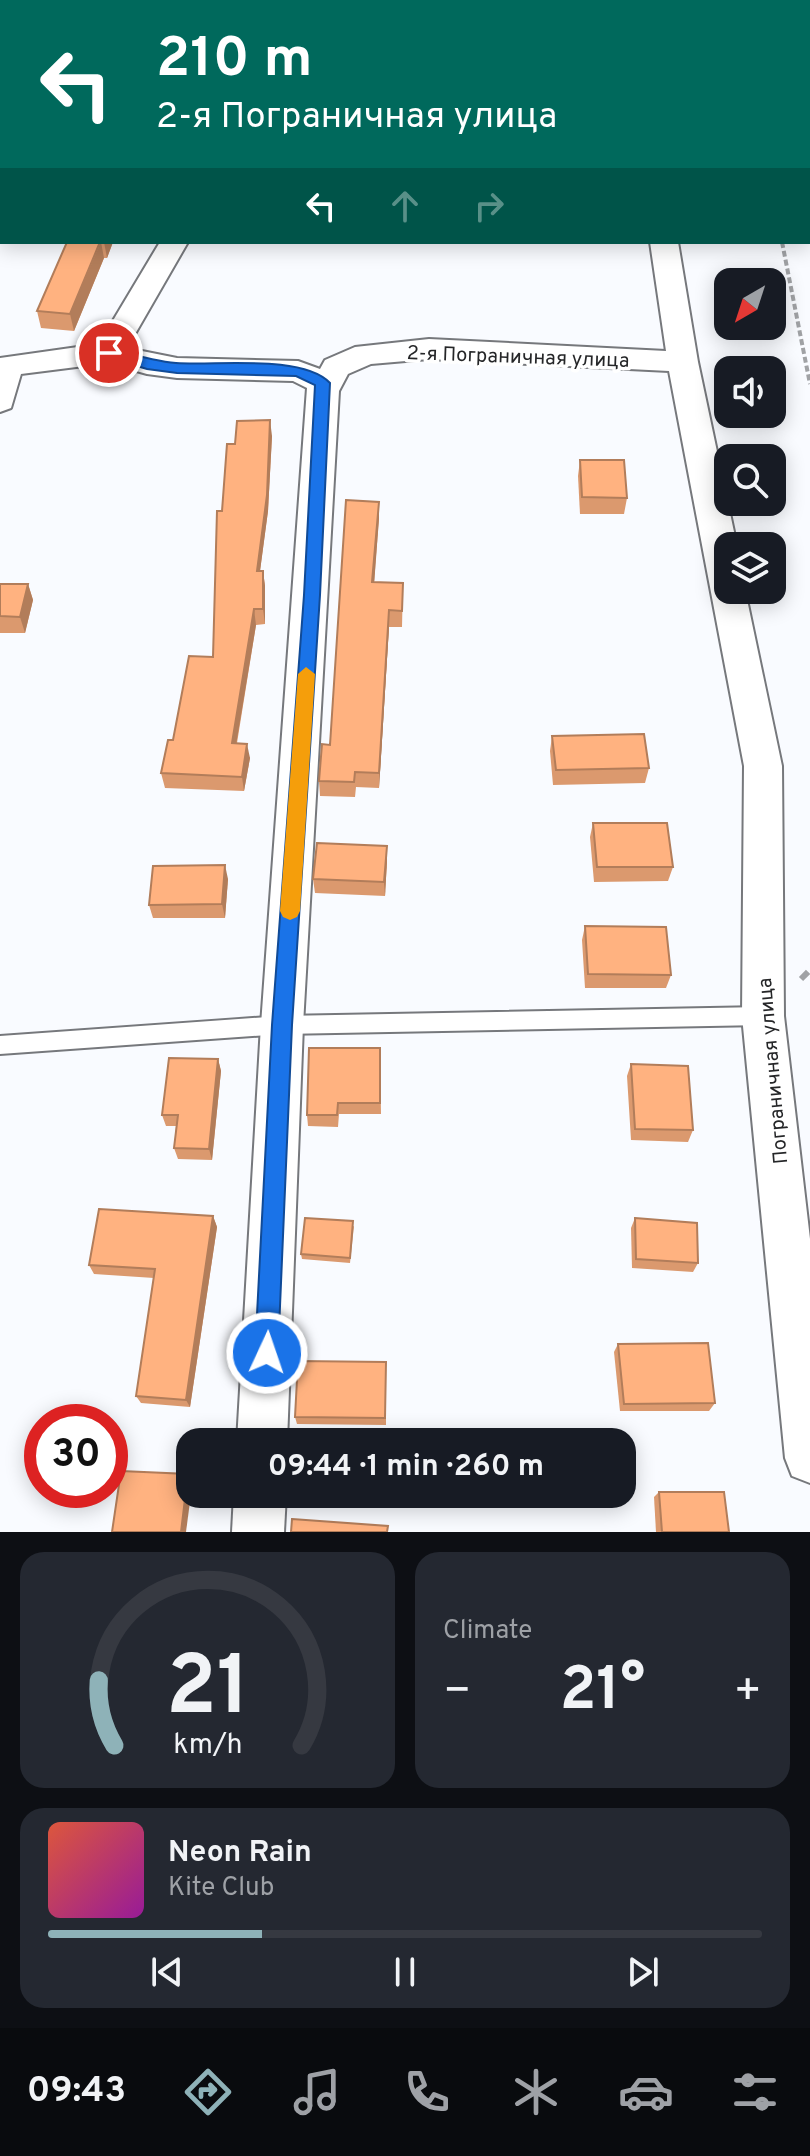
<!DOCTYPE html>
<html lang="en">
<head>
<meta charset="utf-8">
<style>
  :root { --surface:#171b24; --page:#242831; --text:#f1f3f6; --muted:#9ea1a6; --line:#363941; --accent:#8eb2b8 }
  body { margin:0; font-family:Overpass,sans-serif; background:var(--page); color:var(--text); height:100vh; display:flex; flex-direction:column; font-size:30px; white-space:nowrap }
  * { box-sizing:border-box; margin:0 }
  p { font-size:26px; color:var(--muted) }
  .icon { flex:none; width:44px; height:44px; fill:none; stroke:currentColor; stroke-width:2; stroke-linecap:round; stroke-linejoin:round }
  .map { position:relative; height:1532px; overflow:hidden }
  .drawer { display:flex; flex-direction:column; gap:20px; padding:20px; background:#0d0f14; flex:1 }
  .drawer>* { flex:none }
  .banner { position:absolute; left:0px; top:0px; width:810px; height:244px; box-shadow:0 4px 20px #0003; background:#00695c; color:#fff; overflow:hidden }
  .needle { width:52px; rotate:219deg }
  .tools { position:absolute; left:714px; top:268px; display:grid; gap:16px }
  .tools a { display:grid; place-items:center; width:72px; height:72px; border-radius:16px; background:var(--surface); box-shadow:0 4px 20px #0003; font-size:40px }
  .speed { position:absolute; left:24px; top:1404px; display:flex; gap:16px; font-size:40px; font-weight:700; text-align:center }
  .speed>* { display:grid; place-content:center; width:104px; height:104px; border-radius:50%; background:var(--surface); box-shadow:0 4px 20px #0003; line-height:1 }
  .speed .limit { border:12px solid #d22; background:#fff; color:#111 }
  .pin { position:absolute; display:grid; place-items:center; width:68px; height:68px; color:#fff; margin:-34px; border:4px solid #fff; border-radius:50%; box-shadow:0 2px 8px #0007 }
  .me { position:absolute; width:88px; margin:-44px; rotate:3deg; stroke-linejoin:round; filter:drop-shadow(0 0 6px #0008) }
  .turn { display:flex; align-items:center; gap:28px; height:168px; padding:0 24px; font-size:36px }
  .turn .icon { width:104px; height:104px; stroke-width:2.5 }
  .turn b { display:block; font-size:56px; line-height:68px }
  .lanes { display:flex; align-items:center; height:76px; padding:0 24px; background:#0003; justify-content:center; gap:40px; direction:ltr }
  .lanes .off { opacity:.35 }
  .big { font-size:60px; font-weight:700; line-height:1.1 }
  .drawer .tile { flex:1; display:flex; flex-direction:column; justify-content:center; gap:12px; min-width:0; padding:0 28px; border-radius:24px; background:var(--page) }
  .drawer .dial { align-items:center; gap:0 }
  .dial svg { height:208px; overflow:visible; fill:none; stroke:var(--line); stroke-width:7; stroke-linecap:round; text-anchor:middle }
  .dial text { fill:var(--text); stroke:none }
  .song { display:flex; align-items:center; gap:24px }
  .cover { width:96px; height:96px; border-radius:12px; background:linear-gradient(135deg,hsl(10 70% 55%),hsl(300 70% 35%)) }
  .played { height:8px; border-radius:4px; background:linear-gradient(90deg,var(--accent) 30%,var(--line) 30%) }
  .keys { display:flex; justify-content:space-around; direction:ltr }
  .heat { display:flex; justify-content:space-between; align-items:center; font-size:44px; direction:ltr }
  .drawer .tiles { flex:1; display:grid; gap:20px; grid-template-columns:1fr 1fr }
  .tile:last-child { grid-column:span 2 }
  .trip { position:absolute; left:176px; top:1428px; width:460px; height:80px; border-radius:24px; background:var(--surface); box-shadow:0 4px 20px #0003; font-weight:700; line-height:80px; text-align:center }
  .dock { display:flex; height:128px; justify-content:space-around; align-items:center; background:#090b0e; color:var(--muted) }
  .dock .icon { width:56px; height:56px }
  .dock .active { color:var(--accent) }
  .dock b { font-size:36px; color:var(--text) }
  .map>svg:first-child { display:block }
</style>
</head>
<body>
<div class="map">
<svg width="810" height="1532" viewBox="0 0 810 1532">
  <rect width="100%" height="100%" fill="#f9fbff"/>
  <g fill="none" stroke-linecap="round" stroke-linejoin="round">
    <g stroke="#76787c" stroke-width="4">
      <polygon id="service" points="763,1007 770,1009 773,1016 770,1023 763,1025 282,1034 0,1054 0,1036 282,1016"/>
    </g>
    <g stroke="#76787c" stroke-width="4">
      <g id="minor">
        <rect x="297" y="0" width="24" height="2"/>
        <rect x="620" y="0" width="24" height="2"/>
        <polygon points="160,242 188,242 127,348 177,358 298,361 320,369 325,360 355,347 429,339 666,351 650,242 678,242 698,362 737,546 728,546 728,590 745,590 782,766 784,1016 810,1239 810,1483 792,1476 785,1458 742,1016 744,766 669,371 429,359 371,364 348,374 339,391 303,1025 287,1442 237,1442 261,1025 307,388 293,381 177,378 147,374 108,363 21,374 11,408 0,412 0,358 99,344"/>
        <polygon points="234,1494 286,1494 284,1532 232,1532"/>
      </g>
    </g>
    <polyline stroke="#a0a2a5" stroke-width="4" stroke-dasharray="6 3" stroke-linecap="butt" points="782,242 810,384"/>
    <polyline stroke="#a0a2a5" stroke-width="6" stroke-dasharray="10 5" stroke-linecap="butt" points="801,979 810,970"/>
    <use href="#service" fill="#fff" fill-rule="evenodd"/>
    <use href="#minor" fill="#fff" fill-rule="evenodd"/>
  </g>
  <g fill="#db996e">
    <polygon points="67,242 113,242 107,258 104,258 74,331 41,328 37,311"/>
    <polygon points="272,436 268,511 260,571 263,571 265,586 265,624 256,625 237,743 250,758 244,791 165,788 161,773 173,740 213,657 222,511 235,444"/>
    <polygon points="580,460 627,498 624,514 580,514 578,476"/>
    <polygon points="379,502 379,518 374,582 403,583 402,627 389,627 379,788 356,787 355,797 320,796 319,781 330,745"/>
    <polygon points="0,584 28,584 33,600 25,633 0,633"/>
    <polygon points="552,736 649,768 645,783 553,785 550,751"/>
    <polygon points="593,823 673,867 668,881 594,882 590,837"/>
    <polygon points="387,861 385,896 315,893 313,879"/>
    <polygon points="228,879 225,918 153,918 149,905"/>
    <polygon points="585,926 671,975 666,988 585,988 582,940"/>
    <polygon points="380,1048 381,1114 339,1114 338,1127 308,1126 307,1115"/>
    <polygon points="218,1059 221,1071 212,1160 178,1159 174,1148 176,1126 166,1126 162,1115"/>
    <polygon points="631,1064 693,1130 688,1142 631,1140 627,1076"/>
    <polygon points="213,1216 217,1227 190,1407 141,1403 136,1396 154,1278 94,1274 89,1265"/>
    <polygon points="635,1218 698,1263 693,1272 632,1268 631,1228"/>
    <polygon points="354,1226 350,1263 302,1259 301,1254"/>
    <polygon points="618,1344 715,1403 709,1411 620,1411 614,1352"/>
    <polygon points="386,1362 386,1425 297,1424 295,1417"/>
    <polygon points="659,1492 729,1532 656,1532 654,1497"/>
  </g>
  <g fill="#b27d5a">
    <polygon points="101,242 104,258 74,331 70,314"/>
    <polygon points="104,242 113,242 107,258"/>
    <polygon points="270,420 272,436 268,511 258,586 257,571"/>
    <polygon points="379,502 379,518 373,599 372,582"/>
    <polygon points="263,571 265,586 265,624 263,609"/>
    <polygon points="28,584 33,600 25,633 20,617"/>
    <polygon points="254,609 256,625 234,757 232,743"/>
    <polygon points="389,610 389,627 379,788 379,773"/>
    <polygon points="247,744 250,758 244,791 242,777"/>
    <polygon points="387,846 387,861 385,896 384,882"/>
    <polygon points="225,865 228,879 225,918 222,904"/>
    <polygon points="218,1059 221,1071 212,1160 209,1149"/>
    <polygon points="213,1216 217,1227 190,1407 186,1400"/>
    <polygon points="188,1474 190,1477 191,1494 186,1532 181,1532"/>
  </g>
  <g fill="#ffb280" stroke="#b27d5a" stroke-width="2">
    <polygon points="167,0 197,0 196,2 166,2"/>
    <polygon points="67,242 100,242 70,314 37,311"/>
    <polygon points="270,420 267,495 257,571 263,571 263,609 254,609 232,743 247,744 242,777 161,773 168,740 173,740 189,656 213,657 217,511 222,511 227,444 235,444 237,421"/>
    <polygon points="580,460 624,460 627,498 582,497"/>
    <polygon points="346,500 379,502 372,582 403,583 402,611 389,610 379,773 355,772 354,782 319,781 322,744 330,745"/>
    <polygon points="0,584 28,584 20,617 0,616"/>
    <polygon points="644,734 649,768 556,770 552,736"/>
    <polygon points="593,823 667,823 673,867 597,867"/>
    <polygon points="317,843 387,846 384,882 313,879"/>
    <polygon points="225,865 222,904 149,905 153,866"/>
    <polygon points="585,926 666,927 671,975 588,974"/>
    <polygon points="309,1048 380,1048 380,1103 338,1103 337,1115 307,1115"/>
    <polygon points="169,1058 218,1059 209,1149 174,1148 178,1115 162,1115"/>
    <polygon points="631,1064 688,1066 693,1130 635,1129"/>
    <polygon points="99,1209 213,1216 186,1400 136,1396 155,1269 89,1265"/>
    <polygon points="305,1218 353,1221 350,1258 301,1254"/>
    <polygon points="635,1218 697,1223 698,1263 636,1259"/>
    <polygon points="708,1343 715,1403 624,1404 618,1344"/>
    <polygon points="298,1361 386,1362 385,1418 295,1417"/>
    <polygon points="121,1471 188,1474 181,1532 112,1532"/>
    <polygon points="659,1492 724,1492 729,1532 662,1532"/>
    <polygon points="292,1519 388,1526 387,1532 291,1532"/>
  </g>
  <path fill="#1a73e8" stroke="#114b97" stroke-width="2" d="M 109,348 C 131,354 153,361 176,363 C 216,366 302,354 330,383 L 320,595 L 292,1025 L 278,1353 L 275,1361 L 267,1364 L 258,1361 L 255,1353 L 272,1025 L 304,595 L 315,385 L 296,376 L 177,373 L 147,369 L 103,356 L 103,349 Z"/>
  <polygon fill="#f59e0b" points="306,667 315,674 300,911 297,917 290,920 283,917 280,911 298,674"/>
  <g text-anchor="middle" stroke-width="7" stroke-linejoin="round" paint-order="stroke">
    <g font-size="20" fill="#252628" stroke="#fff">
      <text transform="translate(518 356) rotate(2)" y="7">2-я Пограничная улица</text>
      <text transform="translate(772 1071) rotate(-95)" y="7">Пограничная улица</text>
    </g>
  </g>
</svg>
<div class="tools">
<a><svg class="needle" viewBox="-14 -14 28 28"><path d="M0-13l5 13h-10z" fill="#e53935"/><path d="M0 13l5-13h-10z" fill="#9ea1a6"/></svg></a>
<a><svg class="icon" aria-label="sound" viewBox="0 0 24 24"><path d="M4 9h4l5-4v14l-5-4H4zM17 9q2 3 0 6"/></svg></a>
<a><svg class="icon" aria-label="search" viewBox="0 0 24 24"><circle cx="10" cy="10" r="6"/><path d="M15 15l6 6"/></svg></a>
<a><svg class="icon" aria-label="layers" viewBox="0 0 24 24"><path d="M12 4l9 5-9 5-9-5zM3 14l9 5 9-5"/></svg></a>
</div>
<div class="speed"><div class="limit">30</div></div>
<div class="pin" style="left:109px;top:353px;background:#d93025"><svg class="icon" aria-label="arrive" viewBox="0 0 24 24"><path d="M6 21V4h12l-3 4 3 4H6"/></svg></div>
<svg class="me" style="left:267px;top:1353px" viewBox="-20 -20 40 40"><circle r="17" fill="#1a73e8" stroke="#fff" stroke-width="3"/><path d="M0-11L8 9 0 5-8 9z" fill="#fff"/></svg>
<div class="trip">09:44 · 1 min · 260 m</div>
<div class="banner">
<div class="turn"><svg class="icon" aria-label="left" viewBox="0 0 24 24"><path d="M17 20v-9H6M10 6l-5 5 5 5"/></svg><div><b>210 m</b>2-я Пограничная улица</div></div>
<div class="lanes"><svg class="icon" aria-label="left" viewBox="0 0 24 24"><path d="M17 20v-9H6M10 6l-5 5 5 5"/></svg><svg class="icon off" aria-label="ahead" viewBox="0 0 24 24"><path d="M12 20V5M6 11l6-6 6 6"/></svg><svg class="icon off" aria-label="right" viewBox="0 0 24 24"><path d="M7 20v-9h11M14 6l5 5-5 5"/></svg></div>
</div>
</div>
<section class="drawer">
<div class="tiles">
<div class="tile dial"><svg viewBox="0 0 100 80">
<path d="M14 69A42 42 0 1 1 86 69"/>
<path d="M14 69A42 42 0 0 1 8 44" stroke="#8eb2b8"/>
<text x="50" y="56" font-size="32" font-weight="700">21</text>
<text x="50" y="72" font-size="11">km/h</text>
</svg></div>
<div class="tile"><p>Climate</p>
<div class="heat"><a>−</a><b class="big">21°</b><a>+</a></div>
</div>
<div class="tile">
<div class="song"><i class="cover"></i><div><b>Neon Rain</b><p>Kite Club</p></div></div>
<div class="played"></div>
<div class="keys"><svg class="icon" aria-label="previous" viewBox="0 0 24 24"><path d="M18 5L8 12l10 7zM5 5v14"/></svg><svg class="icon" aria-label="pause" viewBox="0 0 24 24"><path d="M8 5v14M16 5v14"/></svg><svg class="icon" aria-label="next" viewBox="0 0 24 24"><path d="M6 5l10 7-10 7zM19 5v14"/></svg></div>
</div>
</div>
</section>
<nav class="dock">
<b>09:43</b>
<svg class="icon active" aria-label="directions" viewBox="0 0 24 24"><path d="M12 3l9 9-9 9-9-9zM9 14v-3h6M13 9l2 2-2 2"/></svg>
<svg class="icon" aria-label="music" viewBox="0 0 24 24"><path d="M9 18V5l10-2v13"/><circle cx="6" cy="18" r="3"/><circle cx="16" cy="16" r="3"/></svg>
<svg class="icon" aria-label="phone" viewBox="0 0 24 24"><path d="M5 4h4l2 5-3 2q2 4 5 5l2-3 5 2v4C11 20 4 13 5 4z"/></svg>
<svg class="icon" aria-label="climate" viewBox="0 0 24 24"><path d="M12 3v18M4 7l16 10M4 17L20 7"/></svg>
<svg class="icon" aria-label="car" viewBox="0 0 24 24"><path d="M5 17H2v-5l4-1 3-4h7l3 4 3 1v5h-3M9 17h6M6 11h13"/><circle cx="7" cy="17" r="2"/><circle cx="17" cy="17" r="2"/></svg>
<svg class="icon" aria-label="filters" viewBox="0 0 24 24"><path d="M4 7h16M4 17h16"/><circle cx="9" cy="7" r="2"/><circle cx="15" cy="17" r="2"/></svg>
</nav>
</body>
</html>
